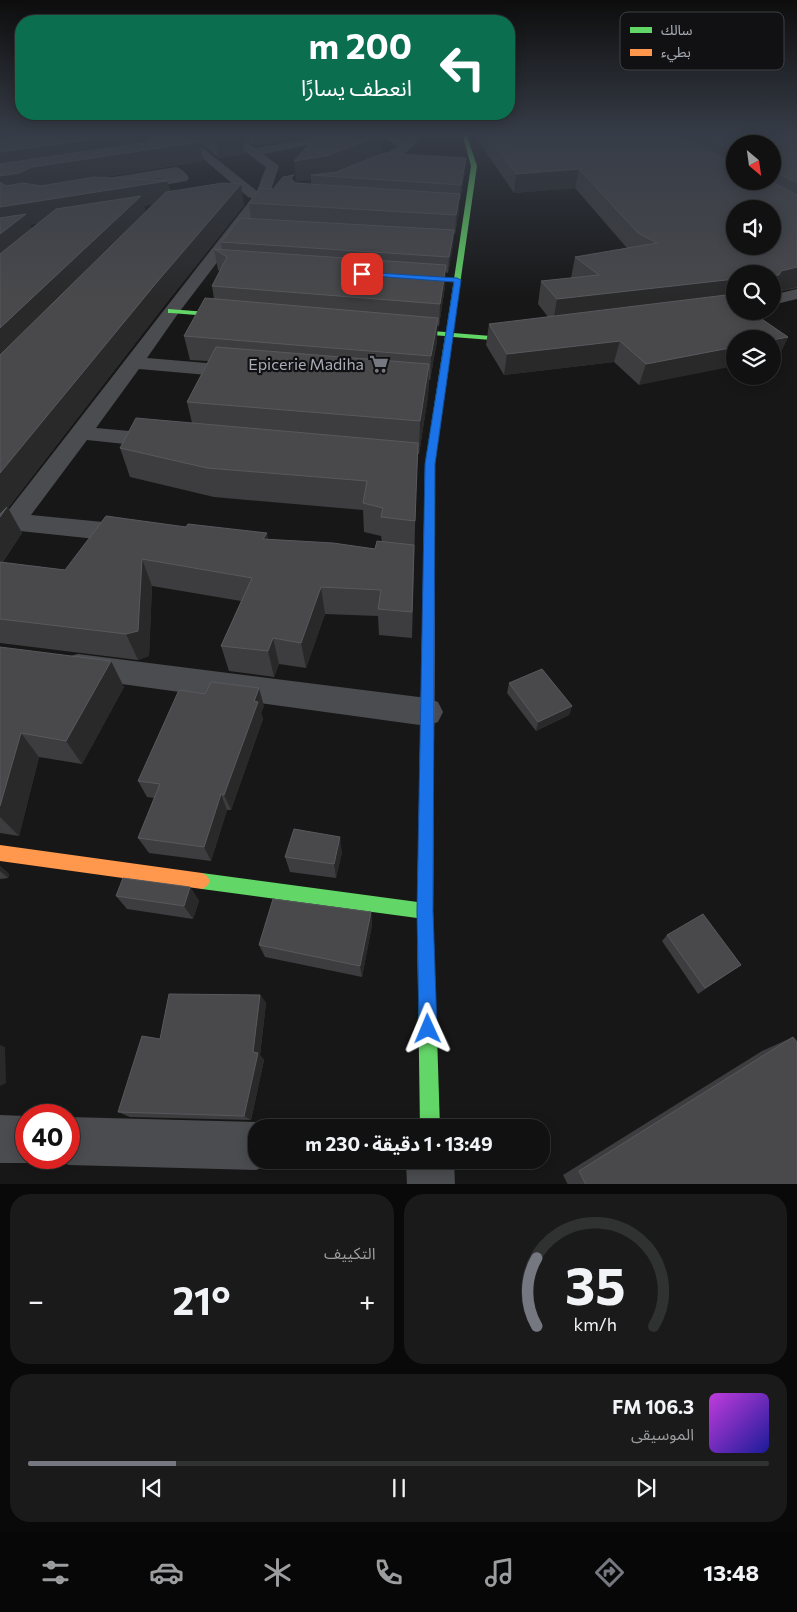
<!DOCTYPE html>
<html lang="ar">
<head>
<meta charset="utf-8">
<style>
  :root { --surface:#111; --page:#1a1a1a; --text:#f1f3f6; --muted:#9c9d9f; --line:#303131; --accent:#757880 }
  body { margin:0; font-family:Commissioner,"Noto Sans Arabic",sans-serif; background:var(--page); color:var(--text); direction:rtl; height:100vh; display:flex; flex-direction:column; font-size:19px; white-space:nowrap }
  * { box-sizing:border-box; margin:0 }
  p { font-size:16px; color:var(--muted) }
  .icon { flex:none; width:28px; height:28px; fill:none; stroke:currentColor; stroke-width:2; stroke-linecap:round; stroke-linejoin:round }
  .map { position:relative; height:1184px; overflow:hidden; direction:ltr }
  .panel { display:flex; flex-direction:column; gap:10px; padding:10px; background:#090909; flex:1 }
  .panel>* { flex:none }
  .top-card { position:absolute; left:15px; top:15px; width:500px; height:105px; border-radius:20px; box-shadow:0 2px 12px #0003,0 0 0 1px var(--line); direction:rtl; background:#0b6e4f; color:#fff; overflow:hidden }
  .needle { width:32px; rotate:151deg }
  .controls { position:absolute; left:726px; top:135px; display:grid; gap:10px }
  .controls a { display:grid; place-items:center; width:55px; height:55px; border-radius:50%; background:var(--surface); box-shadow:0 2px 12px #0003,0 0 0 1px var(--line); font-size:25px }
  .speed { position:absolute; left:15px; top:1104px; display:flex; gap:10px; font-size:25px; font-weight:700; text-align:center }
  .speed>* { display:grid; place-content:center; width:65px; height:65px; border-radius:50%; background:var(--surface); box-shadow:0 2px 12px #0003,0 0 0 1px var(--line); line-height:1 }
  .speed .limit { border:8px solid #d22; background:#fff; color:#111 }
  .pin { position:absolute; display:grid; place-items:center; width:42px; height:42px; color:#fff; margin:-21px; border-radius:10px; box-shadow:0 2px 8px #0006 }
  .me { position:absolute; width:55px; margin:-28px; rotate:359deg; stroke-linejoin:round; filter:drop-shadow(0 0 4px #0008) }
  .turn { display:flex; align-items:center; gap:18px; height:105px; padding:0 20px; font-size:22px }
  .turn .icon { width:65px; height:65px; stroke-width:2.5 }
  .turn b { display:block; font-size:35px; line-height:42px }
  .big { font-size:38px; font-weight:700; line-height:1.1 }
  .panel .tile { flex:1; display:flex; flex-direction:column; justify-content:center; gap:8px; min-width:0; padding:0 18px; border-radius:20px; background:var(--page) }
  .panel .dial { align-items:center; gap:0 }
  .dial svg { height:130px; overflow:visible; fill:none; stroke:var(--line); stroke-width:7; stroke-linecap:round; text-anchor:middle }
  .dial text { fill:var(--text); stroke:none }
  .song { display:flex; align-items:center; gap:15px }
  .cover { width:60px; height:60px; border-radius:8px; background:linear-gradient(135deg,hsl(290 70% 55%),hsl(240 70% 35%)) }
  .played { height:5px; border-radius:2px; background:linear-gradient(90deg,var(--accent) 20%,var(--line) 20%) }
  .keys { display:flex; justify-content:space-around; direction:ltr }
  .heat { display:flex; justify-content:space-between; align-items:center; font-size:28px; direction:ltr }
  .panel .tiles { flex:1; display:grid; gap:10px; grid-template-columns:1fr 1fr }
  .tile:last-child { grid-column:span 2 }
  .trip { position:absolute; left:248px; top:1119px; width:302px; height:50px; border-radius:20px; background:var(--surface); box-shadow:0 2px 12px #0003,0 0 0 1px var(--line); font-weight:700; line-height:50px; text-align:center; direction:rtl }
  .tabs { display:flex; height:80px; justify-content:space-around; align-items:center; background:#070707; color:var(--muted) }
  .tabs .icon { width:35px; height:35px }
  .tabs .active { color:var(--accent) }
  .tabs b { font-size:22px; color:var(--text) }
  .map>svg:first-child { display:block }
</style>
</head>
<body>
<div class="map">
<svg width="797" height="1185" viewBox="0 0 797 1185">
  <rect width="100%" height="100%" fill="#171717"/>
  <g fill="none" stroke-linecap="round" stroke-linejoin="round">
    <g fill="#4b4c50" fill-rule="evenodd">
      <path d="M 173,133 L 184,133 L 257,191 L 266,167 L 220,133 L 232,133 L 255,148 L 307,139 L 300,133 L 313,133 L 324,140 L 318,143 L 263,154 L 279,166 L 270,193 L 177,315 L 147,358 L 242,366 L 249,368 L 252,372 L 249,376 L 242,378 L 139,369 L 96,428 L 163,434 L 171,436 L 174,441 L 171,446 L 163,448 L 87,440 L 31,515 L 134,525 L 143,528 L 147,534 L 143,540 L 134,543 L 20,531 L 9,545 L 0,548 L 0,521 C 84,414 167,305 252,198 L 248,197 Z"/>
      <path d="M 374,133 L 388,133 L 404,140 L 411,133 L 423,133 C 419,138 414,145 411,148 C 402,157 370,175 358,172 L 356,169 L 358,166 L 381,157 L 398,146 Z"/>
      <path d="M 176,167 C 182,169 186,173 189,178 L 187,181 L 129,191 L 124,190 L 123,187 L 124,184 L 174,176 L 88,189 L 82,185 L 88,181 Z"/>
      <polygon points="797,289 797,299 772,305 772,295"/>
      <polygon points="78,654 427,698 438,702 443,712 438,722 427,726 78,678 67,675 63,666 67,657"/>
      <polygon points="0,1115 26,1116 26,1158 38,1158 26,1163 0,1163"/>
      <polygon points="69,1117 256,1122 268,1128 256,1128 256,1160 274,1160 273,1163 256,1170 69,1165 52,1158 69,1158"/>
      <polygon points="406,1160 454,1160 455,1185 407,1185"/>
    </g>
    <g fill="#63d668" fill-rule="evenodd">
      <polygon points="462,133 466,133 477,166 453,333 491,336 525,332 529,334 525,336 491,340 453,337 435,464 435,577 429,581 423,577 425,464 445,336 431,335 427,333 431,331 446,332 471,166"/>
      <polygon points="168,309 234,314 238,316 234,318 171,313 168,313"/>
      <polygon points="202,873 425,903 431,905 433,911 440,1128 420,1128 417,918 202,889 197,886 194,881 197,876"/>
    </g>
    <g fill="#ff974d" fill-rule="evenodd">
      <polygon points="429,573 435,577 433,911 431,917 425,919 419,917 417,911 423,577"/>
      <polygon points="0,845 202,873 207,876 210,881 207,886 202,889 0,861"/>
    </g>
  </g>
  <g fill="#3d3d3f" fill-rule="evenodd">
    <path d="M 0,133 L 302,133 L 303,138 L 255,146 L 243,138 L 245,154 L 219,158 L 200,143 L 203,161 L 99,178 L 167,181 L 170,191 L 244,205 L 164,306 L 8,508 L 22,533 L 2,563 L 65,570 L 268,539 L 375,549 L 382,542 L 381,536 L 364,532 L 363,510 L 214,497 L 130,477 L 120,448 L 192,423 L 187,402 L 208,361 L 190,360 L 184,336 L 214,299 L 212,286 L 220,271 L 218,270 L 214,249 L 222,250 L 221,242 L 251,219 L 249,203 L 273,189 L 295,182 L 311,184 L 311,179 L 296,181 L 318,134 L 316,133 L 377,133 L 382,154 L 465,171 L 460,200 L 459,200 L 459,211 L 455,234 L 454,233 L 453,245 L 448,273 L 445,272 L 445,286 L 439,326 L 437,326 L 437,341 L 430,380 L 429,380 L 428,396 L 419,454 L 417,454 L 412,638 L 379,635 L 378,616 L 325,614 L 306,668 L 279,664 L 274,677 L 229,671 L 221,646 L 241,601 L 152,586 L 149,656 L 138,660 L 0,643 ZM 153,204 L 145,212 L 144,206 ZM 39,223 L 32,229 L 30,225 Z"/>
    <path d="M 473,133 L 797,133 L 797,288 L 772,293 L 772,274 L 735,274 L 735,301 L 734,300 L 788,337 L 778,358 L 772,359 L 772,339 L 639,385 L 614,362 L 504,375 L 486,345 L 489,324 L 548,317 L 538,304 L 541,281 L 571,278 L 575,257 L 627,248 L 575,188 L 514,193 ZM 735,144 L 772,144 L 772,181 L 735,181 Z"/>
    <polygon points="0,647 124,687 82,764 39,757 19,836 0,833"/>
    <polygon points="509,683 572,706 569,715 536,731 507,693"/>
    <polygon points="264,706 261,713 263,719 231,810 227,810 211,861 149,853 138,838 154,798 147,797 138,781"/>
    <polygon points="342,852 336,878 290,872 285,857"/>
    <polygon points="0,866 9,874 8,878 0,879"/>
    <polygon points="190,887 199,901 193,919 127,909 116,896"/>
    <polygon points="371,912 372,925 362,977 265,957 259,945"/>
    <polygon points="667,935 741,965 698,994 662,941"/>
    <polygon points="260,995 266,1003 260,1055 264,1060 251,1120 130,1117 118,1112 160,1039"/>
    <polygon points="793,1037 797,1185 568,1185 563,1175 762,1051"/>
  </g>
  <g fill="#29292a">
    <polygon points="136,133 145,133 149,150 200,142 203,161 39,187 0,188 0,152"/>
    <polygon points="254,133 302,133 303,138 255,146"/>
    <polygon points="242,135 245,154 219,158 216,139"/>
    <polygon points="382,135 382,154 326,176 311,175 311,179 296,181 294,161"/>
    <polygon points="466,158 465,171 460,200 461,185"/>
    <polygon points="579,169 575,188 514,193 516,174"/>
    <polygon points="167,181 172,201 144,206 147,217 0,364 0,328 127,209 30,225 34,236 0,264 0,207"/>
    <polygon points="241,184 244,205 164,306 8,508 22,533 0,565 0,473 157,282"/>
    <polygon points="460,194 459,211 455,234 456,215"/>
    <polygon points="454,230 453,245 448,273 449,257"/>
    <polygon points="446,265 445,286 439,326 440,304"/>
    <polygon points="797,267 797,287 772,293 772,276 781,271"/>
    <polygon points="735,279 735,300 553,323 557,299"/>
    <polygon points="438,318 437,341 430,380 431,356"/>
    <polygon points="788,337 778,358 772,359 772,340"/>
    <polygon points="620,341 614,362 504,375 507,354"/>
    <polygon points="735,347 735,366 639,385 646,364"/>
    <polygon points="429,364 428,396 419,454 420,421"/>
    <polygon points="267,533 272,559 263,539"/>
    <polygon points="142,559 152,586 149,656 138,660 126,634"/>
    <polygon points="321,587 325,614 306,668 301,643"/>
    <polygon points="273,638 279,664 274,677 268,651"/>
    <polygon points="111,661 124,687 82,764 66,741"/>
    <polygon points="259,688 264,706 261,713 263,719 231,810 224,795"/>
    <polygon points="572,706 569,715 536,731 538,722"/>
    <polygon points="21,733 39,757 19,836 0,817 0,806"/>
    <polygon points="221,794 227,810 211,861 204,847"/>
    <polygon points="340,837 342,852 336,878 334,864"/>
    <polygon points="0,866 9,874 8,878 0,871"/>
    <polygon points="190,887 199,901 193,919 184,906"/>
    <polygon points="371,912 372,925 362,977 360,966"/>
    <polygon points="260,995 266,1003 260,1055 264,1060 251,1120 244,1116 253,1052"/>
    <polygon points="0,1045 5,1047 6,1083 0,1086"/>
  </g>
  <g fill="#49494c" stroke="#58595d" fill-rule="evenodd">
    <polygon points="0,133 136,133 0,152"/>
    <polygon points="149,133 188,133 200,142 32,167 19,173 0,176 0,164 149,142 152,136"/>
    <polygon points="207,133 239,133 242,135 216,139"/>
    <polygon points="319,133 377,133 382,135 326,156 294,161"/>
    <path d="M 486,133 L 673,133 L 735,164 L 735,181 L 770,181 L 797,195 L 797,267 L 781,271 L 779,275 L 772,276 L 772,274 L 735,274 L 735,279 L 557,299 L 541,281 L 599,275 L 575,257 L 657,243 L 638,233 L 579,169 L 516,174 ZM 735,209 L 772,209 L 772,246 L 735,246 Z"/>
    <polygon points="697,133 797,133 797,183 772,170 772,144 735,144 735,152"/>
    <polygon points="384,153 466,158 461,185 311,175 336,172"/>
    <polygon points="294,175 291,178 295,183 460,194 456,215 249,203 260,188 273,189 283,177"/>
    <polygon points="94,177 167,181 0,207 0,182 6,186 23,183 41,186"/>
    <polygon points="223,183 241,184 157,282 0,473 0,355 166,192"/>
    <polygon points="141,196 0,328 0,254 56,209"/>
    <polygon points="26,214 0,234 0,218"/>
    <polygon points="240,218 454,230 449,257 221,242"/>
    <polygon points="214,249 446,265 440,304 212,286 227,257"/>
    <polygon points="726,295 735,301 735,311 750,311 788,337 772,340 772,339 735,339 735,347 646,364 620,341 507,354 489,324"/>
    <polygon points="205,298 438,318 431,356 184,336"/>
    <polygon points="216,347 429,364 420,421 187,402"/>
    <polygon points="136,418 418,443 415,521 381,517 383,508 363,503 367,481 207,468 120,448"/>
    <polygon points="7,507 0,517 0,514"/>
    <polygon points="106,516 186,527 188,524 267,533 263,539 333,543 375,549 377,541 414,545 412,612 378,609 381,590 321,587 301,643 273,638 268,651 221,646 252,578 142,559 138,631 126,634 0,619 0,562 65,570"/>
    <polygon points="0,647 111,661 66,741 21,733 0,806"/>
    <polygon points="542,669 572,706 538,722 509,683"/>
    <polygon points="211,682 259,688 254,701 258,702 224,795 221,794 204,847 138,838 160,784 138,781 179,690 205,694"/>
    <polygon points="294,829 340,837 334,864 285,857"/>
    <polygon points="123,878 190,887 184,906 116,896"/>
    <polygon points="273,899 371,912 360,966 259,945"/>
    <polygon points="703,914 741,965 705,988 667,935"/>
    <polygon points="169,994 260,995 253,1052 258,1053 244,1116 118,1112 142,1036 160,1039"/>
    <polygon points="793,1037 797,1042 797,1185 586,1185 579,1171"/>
  </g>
  <linearGradient id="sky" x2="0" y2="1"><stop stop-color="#0d0d0d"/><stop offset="0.45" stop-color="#363c47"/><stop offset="1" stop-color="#363c47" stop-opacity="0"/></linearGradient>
  <rect width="797" height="298" fill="url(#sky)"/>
  <polygon fill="#1a73e8" stroke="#114b97" points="362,272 457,278 461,280 435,464 433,911 437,1029 434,1035 428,1038 421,1035 419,1029 417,911 425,464 454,282 360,275 359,274"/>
  <defs>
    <g id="supermarket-bare" transform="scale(1.5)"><path d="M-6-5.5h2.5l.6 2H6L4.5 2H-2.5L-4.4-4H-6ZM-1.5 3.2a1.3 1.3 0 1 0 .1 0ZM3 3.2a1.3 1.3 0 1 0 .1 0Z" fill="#757880" stroke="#111113" stroke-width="2.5" paint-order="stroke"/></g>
  </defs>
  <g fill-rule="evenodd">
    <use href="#supermarket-bare" x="379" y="364"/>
  </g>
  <g text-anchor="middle" stroke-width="4.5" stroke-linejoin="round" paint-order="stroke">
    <g font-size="16" fill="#a8adb8" stroke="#111113" text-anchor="end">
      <text x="364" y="370">Epicerie Madiha</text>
    </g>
  </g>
  <rect x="620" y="12" width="164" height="58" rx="8" fill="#111113" stroke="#3e4045" stroke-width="1"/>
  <rect x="630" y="27" width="22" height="6" fill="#63d668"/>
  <rect x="630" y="49" width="22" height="7" fill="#ff974d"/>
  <g font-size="14" fill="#a8adb8">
    <text x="661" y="35">سالك</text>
    <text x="661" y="57">بطيء</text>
  </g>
</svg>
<div class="controls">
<a><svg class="needle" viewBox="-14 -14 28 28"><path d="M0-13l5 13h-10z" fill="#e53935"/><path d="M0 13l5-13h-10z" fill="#9c9d9f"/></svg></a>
<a><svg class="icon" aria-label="sound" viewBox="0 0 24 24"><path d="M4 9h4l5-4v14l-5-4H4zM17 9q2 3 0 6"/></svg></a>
<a><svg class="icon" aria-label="search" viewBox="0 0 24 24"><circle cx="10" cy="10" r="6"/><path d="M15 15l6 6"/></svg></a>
<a><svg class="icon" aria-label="layers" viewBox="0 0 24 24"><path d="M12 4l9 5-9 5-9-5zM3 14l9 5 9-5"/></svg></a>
</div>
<div class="speed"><div class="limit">40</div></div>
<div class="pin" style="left:362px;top:274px;background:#d93025"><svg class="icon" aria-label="arrive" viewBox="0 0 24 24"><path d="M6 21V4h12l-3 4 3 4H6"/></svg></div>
<svg class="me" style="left:428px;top:1029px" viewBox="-20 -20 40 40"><path d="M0-17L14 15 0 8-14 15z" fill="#1a73e8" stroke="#fff" stroke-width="4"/></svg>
<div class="trip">13:49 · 1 دقيقة · 230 m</div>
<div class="top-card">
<div class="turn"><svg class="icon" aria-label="left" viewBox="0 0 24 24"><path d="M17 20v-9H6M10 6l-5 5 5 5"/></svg><div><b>200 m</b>انعطف يسارًا</div></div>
</div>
</div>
<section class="panel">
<div class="tiles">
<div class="tile dial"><svg viewBox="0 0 100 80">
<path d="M14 69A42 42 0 1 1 86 69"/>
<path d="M14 69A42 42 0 0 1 14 27" stroke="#757880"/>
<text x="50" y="56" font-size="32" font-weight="700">35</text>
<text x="50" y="72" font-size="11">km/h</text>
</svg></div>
<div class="tile"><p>التكييف</p>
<div class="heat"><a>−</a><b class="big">21°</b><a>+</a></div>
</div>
<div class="tile">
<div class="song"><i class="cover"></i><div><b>106.3 FM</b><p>الموسيقى</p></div></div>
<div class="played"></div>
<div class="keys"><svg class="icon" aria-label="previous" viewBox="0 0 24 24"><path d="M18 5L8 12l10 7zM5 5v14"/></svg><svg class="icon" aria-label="pause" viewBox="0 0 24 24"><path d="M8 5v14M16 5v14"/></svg><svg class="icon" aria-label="next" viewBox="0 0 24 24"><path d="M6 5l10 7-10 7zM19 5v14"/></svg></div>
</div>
</div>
</section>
<nav class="tabs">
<b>13:48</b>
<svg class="icon active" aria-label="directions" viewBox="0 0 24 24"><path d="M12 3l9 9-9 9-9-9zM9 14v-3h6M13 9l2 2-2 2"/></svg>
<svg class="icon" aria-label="music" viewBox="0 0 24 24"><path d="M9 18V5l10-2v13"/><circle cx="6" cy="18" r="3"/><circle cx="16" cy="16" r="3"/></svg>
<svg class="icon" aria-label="phone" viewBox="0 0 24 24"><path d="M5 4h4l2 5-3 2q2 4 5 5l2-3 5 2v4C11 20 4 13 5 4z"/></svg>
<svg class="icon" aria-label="climate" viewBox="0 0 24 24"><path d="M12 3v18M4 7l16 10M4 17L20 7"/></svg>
<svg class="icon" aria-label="car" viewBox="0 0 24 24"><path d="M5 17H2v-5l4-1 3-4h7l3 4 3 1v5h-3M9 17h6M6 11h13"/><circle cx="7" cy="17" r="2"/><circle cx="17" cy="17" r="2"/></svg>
<svg class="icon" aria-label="filters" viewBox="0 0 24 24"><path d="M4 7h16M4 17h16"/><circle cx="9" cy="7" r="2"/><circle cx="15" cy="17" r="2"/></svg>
</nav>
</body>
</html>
